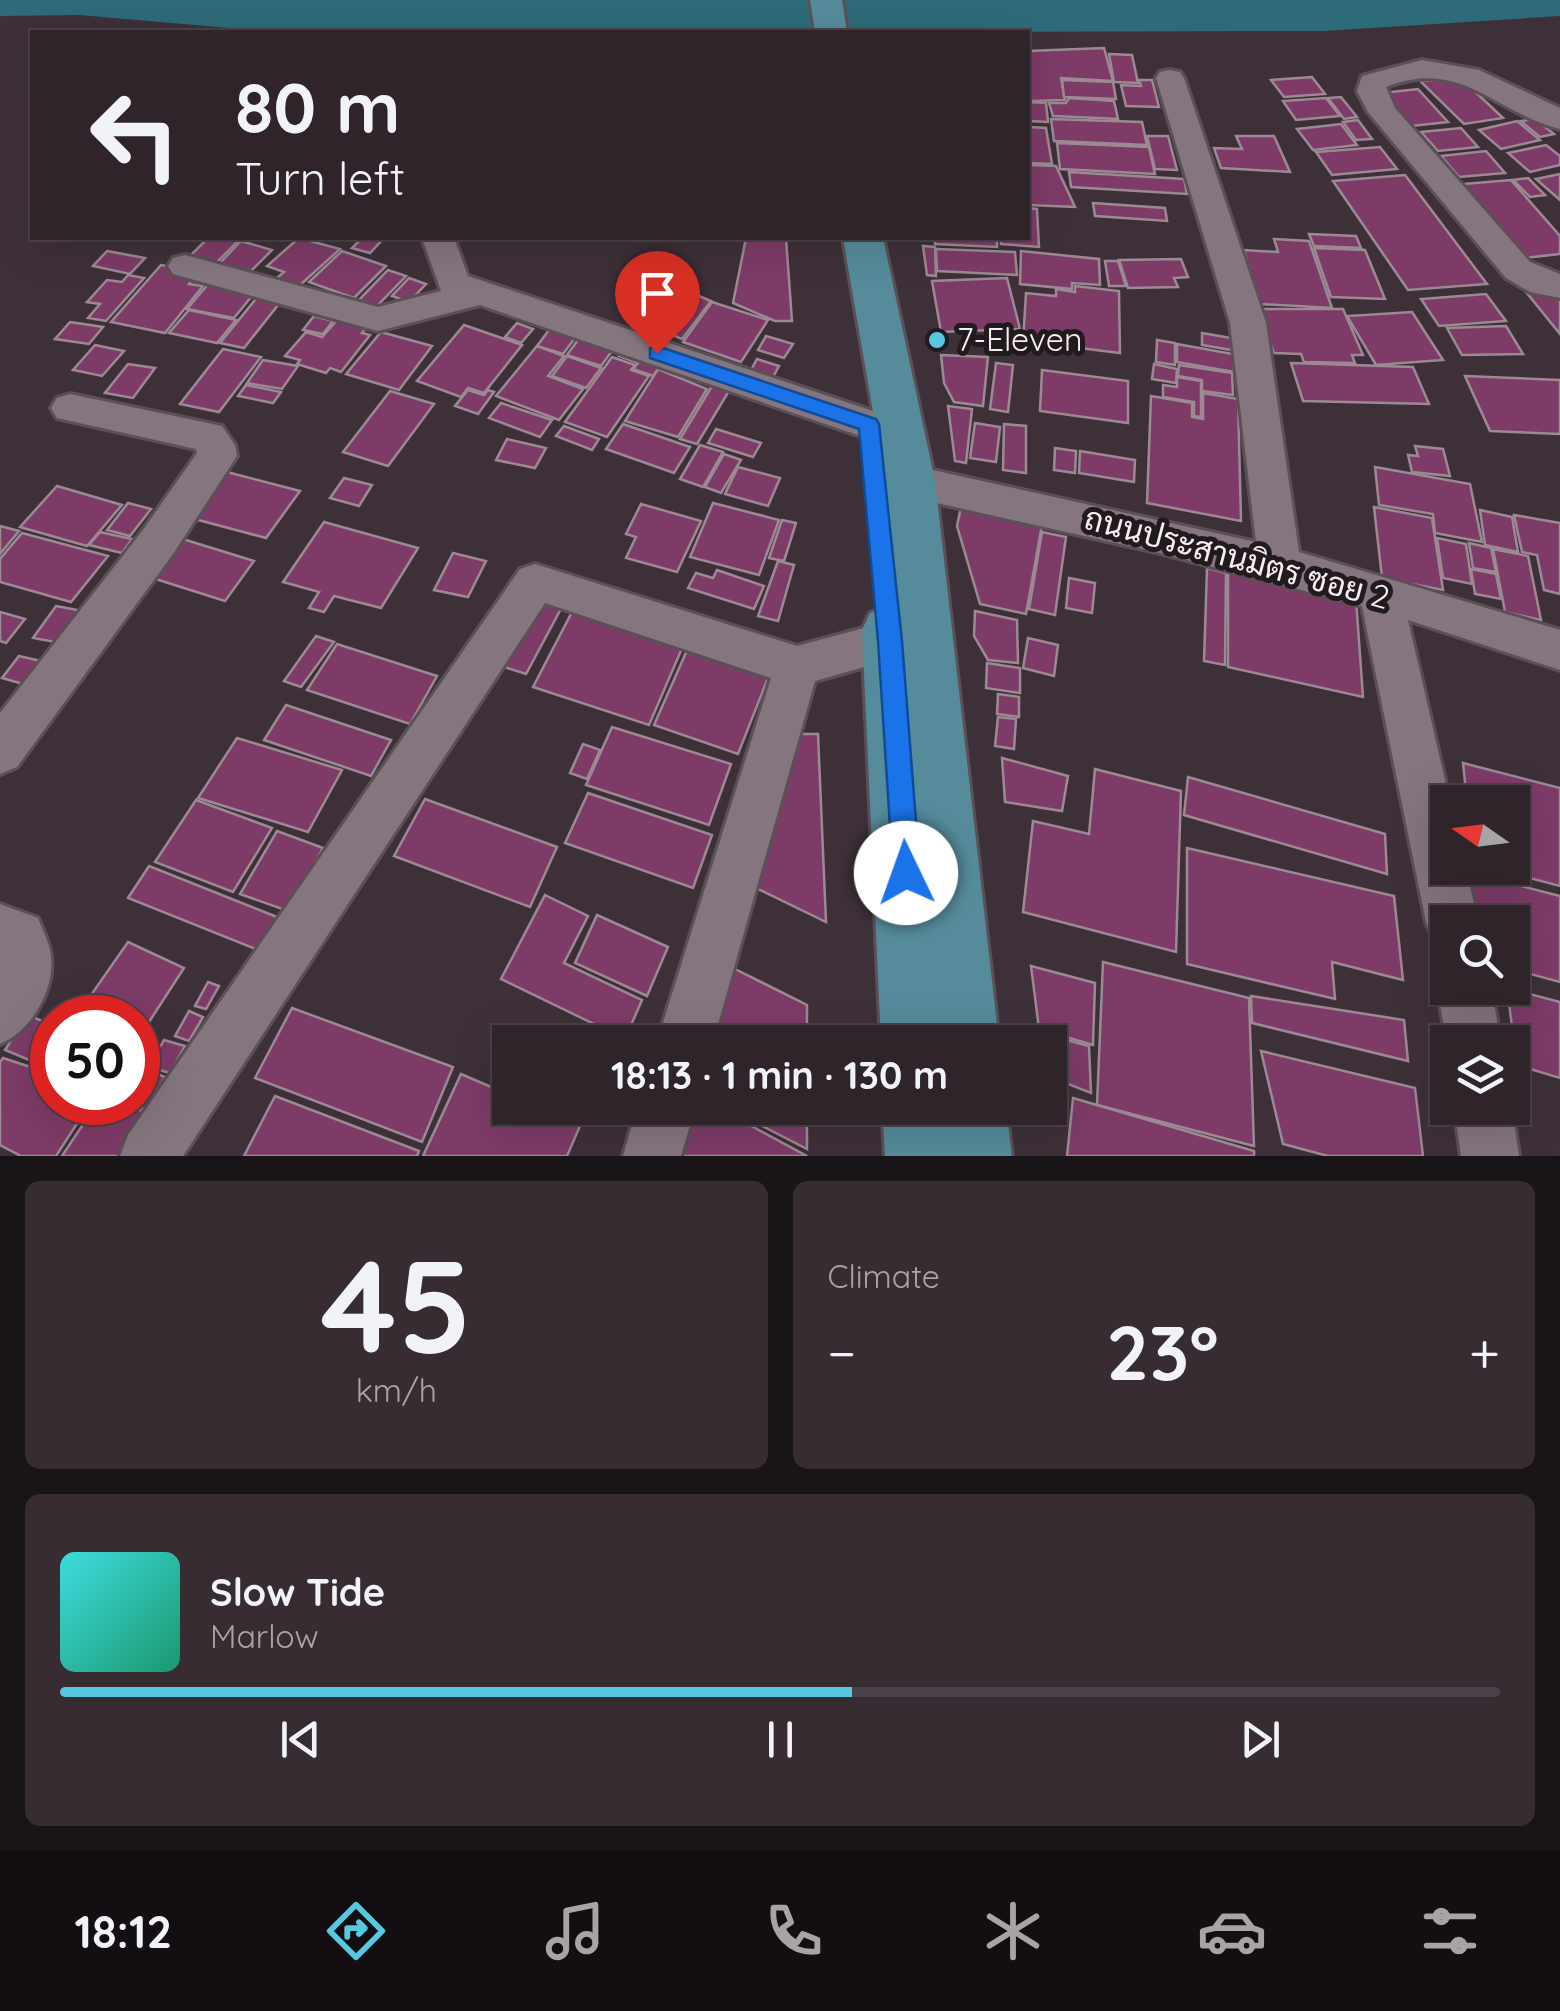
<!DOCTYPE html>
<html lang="en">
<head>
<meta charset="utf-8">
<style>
  :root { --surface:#2e242a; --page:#362c32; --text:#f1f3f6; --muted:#a7a4a8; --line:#494147; --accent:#56c9e1 }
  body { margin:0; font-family:Quicksand,Sarabun,sans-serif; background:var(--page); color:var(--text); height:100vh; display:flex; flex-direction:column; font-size:38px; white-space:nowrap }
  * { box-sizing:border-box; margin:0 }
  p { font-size:32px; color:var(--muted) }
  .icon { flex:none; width:55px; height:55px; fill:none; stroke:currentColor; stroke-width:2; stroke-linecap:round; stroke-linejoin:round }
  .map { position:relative; height:1156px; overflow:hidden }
  .sheet { display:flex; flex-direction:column; gap:25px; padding:25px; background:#191417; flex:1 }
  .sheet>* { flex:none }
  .hud { position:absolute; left:30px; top:30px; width:1000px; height:210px; border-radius:0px; box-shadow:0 10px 40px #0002,0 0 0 2px var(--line); background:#2e242a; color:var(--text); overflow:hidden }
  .needle { width:65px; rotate:284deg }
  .buttons { position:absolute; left:1430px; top:785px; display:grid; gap:20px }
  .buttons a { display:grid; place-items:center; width:100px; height:100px; border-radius:0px; background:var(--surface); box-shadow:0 10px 40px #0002,0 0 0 2px var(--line); font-size:50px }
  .speed { position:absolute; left:30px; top:995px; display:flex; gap:20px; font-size:50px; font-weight:700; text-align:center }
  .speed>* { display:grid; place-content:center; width:130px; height:130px; border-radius:50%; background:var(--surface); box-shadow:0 10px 40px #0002,0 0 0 2px var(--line); line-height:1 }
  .speed .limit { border:15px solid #d22; background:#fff; color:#111 }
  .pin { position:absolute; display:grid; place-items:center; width:85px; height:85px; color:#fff; margin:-102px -42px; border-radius:50% 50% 50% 0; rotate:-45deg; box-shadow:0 0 10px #0007 }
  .pin .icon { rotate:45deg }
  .me { position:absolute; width:110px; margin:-55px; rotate:357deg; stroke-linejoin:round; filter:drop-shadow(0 0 8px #0008) }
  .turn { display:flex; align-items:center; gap:35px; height:210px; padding:0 40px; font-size:45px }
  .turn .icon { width:130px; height:130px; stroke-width:2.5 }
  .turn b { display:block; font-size:70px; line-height:85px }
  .big { font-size:75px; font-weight:700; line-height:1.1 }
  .sheet .tile { flex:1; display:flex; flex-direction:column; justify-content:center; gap:15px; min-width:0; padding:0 35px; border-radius:15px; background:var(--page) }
  .sheet .dial { align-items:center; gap:0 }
  .dial b { font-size:130px; line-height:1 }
  .song { display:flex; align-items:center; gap:30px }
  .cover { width:120px; height:120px; border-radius:15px; background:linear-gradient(135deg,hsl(180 70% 55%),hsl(160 70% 35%)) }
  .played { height:10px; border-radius:5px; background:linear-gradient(90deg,var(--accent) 55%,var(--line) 55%) }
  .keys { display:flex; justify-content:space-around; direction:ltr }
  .heat { display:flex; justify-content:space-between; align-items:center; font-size:55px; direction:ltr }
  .sheet .tiles { flex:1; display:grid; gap:25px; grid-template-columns:1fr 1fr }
  .tile:last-child { grid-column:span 2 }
  .trip { position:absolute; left:492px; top:1025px; width:575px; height:100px; border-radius:0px; background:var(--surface); box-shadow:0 10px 40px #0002,0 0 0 2px var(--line); font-weight:700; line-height:100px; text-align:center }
  .tabs { display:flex; height:160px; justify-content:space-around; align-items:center; background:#120e11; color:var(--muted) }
  .tabs .icon { width:70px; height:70px }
  .tabs .selected { color:var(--accent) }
  .tabs b { font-size:45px; color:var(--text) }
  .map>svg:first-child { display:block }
</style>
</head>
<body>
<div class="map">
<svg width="1560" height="1156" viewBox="0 0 1560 1156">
  <rect width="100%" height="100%" fill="#3e3038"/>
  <polygon fill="#2d6b78" points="0,0 1560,0 1560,16 1323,31 885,32 277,32 79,15 0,16"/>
  <g fill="#7e3b68" stroke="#9b8a94" stroke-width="2.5">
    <polygon points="1104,48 1113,81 1061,78 1065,100 1031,101 1028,51"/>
    <polygon points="1109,54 1132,55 1138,83 1114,82"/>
    <polygon points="1312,77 1325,94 1284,97 1271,80"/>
    <polygon points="1062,80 1113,82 1116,99 1064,97"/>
    <polygon points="1139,80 1152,80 1159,107 1126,106 1121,85 1141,86"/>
    <polygon points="1447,80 1465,82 1503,118 1464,124 1420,81"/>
    <polygon points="1418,89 1448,122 1412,126 1382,93"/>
    <polygon points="1341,97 1357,117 1344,119 1328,98"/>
    <polygon points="1069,98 1114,101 1118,119 1053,116 1049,103 1066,103"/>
    <polygon points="1326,98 1340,116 1296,120 1283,101"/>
    <polygon points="1028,102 1046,103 1048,122 1028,121"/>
    <polygon points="1051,119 1142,122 1147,145 1054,141"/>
    <polygon points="1535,119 1554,134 1540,137 1521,121"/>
    <polygon points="1358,120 1372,139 1356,140 1343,122"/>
    <polygon points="1517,121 1540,140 1501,149 1479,130"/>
    <polygon points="1341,124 1357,145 1313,150 1297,129"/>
    <polygon points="1028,127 1046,128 1052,164 1028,163"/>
    <polygon points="1461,128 1478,147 1438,151 1421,132"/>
    <polygon points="1147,136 1168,136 1177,170 1155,169"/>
    <polygon points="1236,136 1274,136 1290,172 1221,168 1214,148 1242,149"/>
    <polygon points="1057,143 1149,147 1155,174 1060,169"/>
    <polygon points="1546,145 1560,156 1560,165 1530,172 1508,153"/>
    <polygon points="1380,147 1397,169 1332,175 1316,152"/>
    <polygon points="1486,151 1505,173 1459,177 1441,156"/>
    <polygon points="1028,165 1056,166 1075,207 1028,205"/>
    <polygon points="1069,172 1184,179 1187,194 1071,187"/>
    <polygon points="1560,174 1560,200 1536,179"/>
    <polygon points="1405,175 1487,284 1408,290 1333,181"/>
    <polygon points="1528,178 1545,195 1530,197 1513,180"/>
    <polygon points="1511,180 1560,236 1560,254 1523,258 1463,184"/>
    <polygon points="1093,203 1165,208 1167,221 1095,216"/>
    <polygon points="1028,208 1037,209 1039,247 1001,244 1001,238 1028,238"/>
    <polygon points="1309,234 1356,236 1361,248 1314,246"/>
    <polygon points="208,238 241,238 215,264 189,257"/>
    <polygon points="299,238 340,249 299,286 277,278 284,272 267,266"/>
    <polygon points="362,238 384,238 370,253 352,248"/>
    <polygon points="746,238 786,238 792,321 775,321 733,303"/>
    <polygon points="935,238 997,238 997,247 935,244"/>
    <polygon points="1274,239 1309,241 1332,308 1259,304 1244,250 1278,252"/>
    <polygon points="241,241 272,250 249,273 218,265"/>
    <polygon points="923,246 935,247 936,276 927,275"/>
    <polygon points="1314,248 1365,250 1385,299 1331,297"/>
    <polygon points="936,249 1015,252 1017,275 937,271"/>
    <polygon points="107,251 145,258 130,274 93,266"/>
    <polygon points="342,251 386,266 354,298 309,282"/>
    <polygon points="1021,251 1099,259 1100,285 1072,283 1072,289 1020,284"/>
    <polygon points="1181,259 1188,277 1174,278 1178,287 1128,288 1119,260"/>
    <polygon points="1105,261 1118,261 1126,286 1109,286"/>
    <polygon points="161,265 198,272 189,284 203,286 165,333 111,322"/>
    <polygon points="388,270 406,276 377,306 359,300"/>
    <polygon points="128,275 144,278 106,321 88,318 100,304 87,302 107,280 122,282"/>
    <polygon points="409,278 426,284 409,302 392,296"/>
    <polygon points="1007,278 1020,329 941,332 932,281"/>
    <polygon points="210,282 256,291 234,318 187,309"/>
    <polygon points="1075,286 1119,291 1120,353 1023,341 1026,293 1056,296 1056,289 1075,292"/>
    <polygon points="1560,289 1560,334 1526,292"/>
    <polygon points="1486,294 1506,321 1439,326 1421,299"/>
    <polygon points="259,295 282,300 244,348 220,343"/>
    <polygon points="699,296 711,301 682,339 670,334"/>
    <polygon points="712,302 768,320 741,362 683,342"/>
    <polygon points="1257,309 1343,309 1363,355 1352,355 1355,363 1304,362 1301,354 1274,353"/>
    <polygon points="189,310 236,320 217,343 169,333"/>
    <polygon points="1412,312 1443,360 1376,365 1347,316"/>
    <polygon points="314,316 333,321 323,334 303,330"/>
    <polygon points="337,320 366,328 362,333 370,335 341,372 330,368 326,373 297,364 300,360 285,356 306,332 322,337"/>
    <polygon points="70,322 103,327 89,344 55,339"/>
    <polygon points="517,323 533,329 521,343 505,337"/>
    <polygon points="464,325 522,345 484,393 468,388 461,397 417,381"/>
    <polygon points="552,326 578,334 563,354 537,346"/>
    <polygon points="1506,326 1523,354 1462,355 1447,328"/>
    <polygon points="381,332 432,346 399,390 346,374"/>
    <polygon points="583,333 617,344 601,366 567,355"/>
    <polygon points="1202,333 1231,338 1231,350 1202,345"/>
    <polygon points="766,336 793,344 784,358 758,350"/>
    <polygon points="1157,340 1175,343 1175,365 1156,362"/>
    <polygon points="1177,344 1233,354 1234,372 1177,362"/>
    <polygon points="95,345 124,351 102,376 73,370"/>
    <polygon points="537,346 564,356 548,376 583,389 559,420 496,396"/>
    <polygon points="627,346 665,360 653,376 633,369 638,363 619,356"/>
    <polygon points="223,349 261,357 219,412 180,404"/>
    <polygon points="941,355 988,357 983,406 954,402 944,383"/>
    <polygon points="567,356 601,368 586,388 552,376"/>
    <polygon points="612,357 635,365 631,370 649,376 607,437 565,422"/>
    <polygon points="757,359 779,366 773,377 751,370"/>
    <polygon points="263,360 298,366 282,389 247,383"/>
    <polygon points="996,363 1013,365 1008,412 990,409"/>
    <polygon points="1291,363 1413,367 1429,404 1303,401"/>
    <polygon points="128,364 155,368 133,398 105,393"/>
    <polygon points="1154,364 1177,369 1176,383 1152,379"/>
    <polygon points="1179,365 1232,373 1233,395 1202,391 1202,380 1178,376"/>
    <polygon points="658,369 707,389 678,437 625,421"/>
    <polygon points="1042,370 1128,381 1128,423 1040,411"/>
    <polygon points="1465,376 1560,380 1560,434 1490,431"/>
    <polygon points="1177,377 1201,381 1201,417 1194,416 1194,402 1163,397 1163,385 1177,387"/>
    <polygon points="715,381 732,386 697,444 680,439"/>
    <polygon points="246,385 281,392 273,403 238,396"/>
    <polygon points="468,390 484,395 488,390 494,392 478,414 455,406"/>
    <polygon points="390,391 434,404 388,466 343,452"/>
    <polygon points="1203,393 1238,399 1241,521 1147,503 1151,396 1192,403 1192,417 1203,419"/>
    <polygon points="501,403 552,420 540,437 489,418"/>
    <polygon points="948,406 972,409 966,463 955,461"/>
    <polygon points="975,423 1000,427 996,462 970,458"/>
    <polygon points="623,424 690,447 674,473 606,449"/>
    <polygon points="1004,424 1026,426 1026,473 1003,470"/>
    <polygon points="564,426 599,439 592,450 556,436"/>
    <polygon points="716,429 761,443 753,457 708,443"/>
    <polygon points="507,439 546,448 535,468 496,460"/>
    <polygon points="700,445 723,452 703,487 680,479"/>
    <polygon points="1415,446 1443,449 1450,476 1412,472 1408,455 1418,456"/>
    <polygon points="1055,448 1076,451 1075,473 1054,470"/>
    <polygon points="1080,451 1135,460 1134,482 1079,473"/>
    <polygon points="724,454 741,460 721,493 705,487"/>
    <polygon points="738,467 780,478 768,506 725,494"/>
    <polygon points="1375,467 1470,484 1482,542 1435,533 1433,514 1379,505"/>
    <polygon points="223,471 300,491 266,538 187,517"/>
    <polygon points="344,478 372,485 359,506 330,498"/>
    <polygon points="57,486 122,505 87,546 20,527"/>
    <polygon points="962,502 1043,519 1026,614 980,604 957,526"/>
    <polygon points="128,503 151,509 130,536 107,530"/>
    <polygon points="713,503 779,520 759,575 690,557"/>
    <polygon points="641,504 701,521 677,572 626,558 636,537 626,534"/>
    <polygon points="1374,507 1432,518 1443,590 1382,578"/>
    <polygon points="1480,510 1512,517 1518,552 1485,545"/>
    <polygon points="1514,515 1560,523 1560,594 1544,590 1537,555 1522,552"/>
    <polygon points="782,520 796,523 784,561 769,558"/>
    <polygon points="324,522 418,548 381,608 334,596 324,612 309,608 319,592 283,582"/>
    <polygon points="0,526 19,531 0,554"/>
    <polygon points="100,532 132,539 122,553 89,545"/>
    <polygon points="1042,532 1066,537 1055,615 1029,609"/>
    <polygon points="22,533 108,556 71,602 0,582 0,559"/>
    <polygon points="173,536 254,561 225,601 143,575"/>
    <polygon points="1437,538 1466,544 1472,584 1443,578"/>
    <polygon points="1469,543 1491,548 1496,572 1473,568"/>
    <polygon points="1493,549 1528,556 1541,620 1505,612"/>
    <polygon points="453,553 486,561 468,597 434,590"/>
    <polygon points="778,561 794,565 778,621 758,616"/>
    <polygon points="1207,568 1226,573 1225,665 1204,661"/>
    <polygon points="1471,569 1496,574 1501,599 1475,594"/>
    <polygon points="717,570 764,586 754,609 688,588 696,573 713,578"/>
    <polygon points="1228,572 1356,599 1363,697 1228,667"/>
    <polygon points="1069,578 1095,583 1092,613 1066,608"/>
    <polygon points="537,596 563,605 526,674 498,665"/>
    <polygon points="56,606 83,611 60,643 33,638"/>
    <polygon points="975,611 1017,620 1018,663 988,660 974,636"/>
    <polygon points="0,612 25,619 6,643 0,641"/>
    <polygon points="572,612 683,646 649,725 533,687"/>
    <polygon points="316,636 334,642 301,687 284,681"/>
    <polygon points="1028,638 1058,645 1054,676 1023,668"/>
    <polygon points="337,644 437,676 410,724 307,690"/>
    <polygon points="688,648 770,673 738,754 654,725"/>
    <polygon points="19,656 41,661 23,684 2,678"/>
    <polygon points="987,663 1020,668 1020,693 986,688"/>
    <polygon points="998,694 1019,697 1019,717 997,714"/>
    <polygon points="286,705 391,740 371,776 264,740"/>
    <polygon points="998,717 1016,719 1014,749 995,746"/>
    <polygon points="612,727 731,764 709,825 586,785"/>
    <polygon points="797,734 818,734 826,922 754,887"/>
    <polygon points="237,738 342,770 308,832 198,798"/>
    <polygon points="583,744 600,750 587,779 570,773"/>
    <polygon points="1002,758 1068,776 1062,811 1005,802"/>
    <polygon points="1463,763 1560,788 1560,886 1492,868 1512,868 1512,802 1467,802"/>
    <polygon points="1095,769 1181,791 1176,952 1023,912 1033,821 1089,834"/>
    <polygon points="1188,777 1385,834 1387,874 1184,815"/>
    <polygon points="588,793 712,835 693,888 565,843"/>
    <polygon points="425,799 557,847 530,907 394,856"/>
    <polygon points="196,800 272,828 233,892 155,862"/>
    <polygon points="277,831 323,848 288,911 240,894"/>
    <polygon points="1187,848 1394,896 1403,980 1332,962 1335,999 1187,964"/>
    <polygon points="149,866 277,917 258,950 128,898"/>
    <polygon points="1467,872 1560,896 1560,982 1512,969 1512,922 1472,922"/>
    <polygon points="545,895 588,916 564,963 642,1000 625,1039 501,979"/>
    <polygon points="597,915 668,947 647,996 575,963"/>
    <polygon points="128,942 184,968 138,1039 138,1018 75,1018"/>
    <polygon points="1103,962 1249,998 1254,1146 1097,1105"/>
    <polygon points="1031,966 1095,983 1093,1045 1039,1029"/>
    <polygon points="731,967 807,1005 807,1042 709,1042"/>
    <polygon points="208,982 219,986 206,1009 195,1006"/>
    <polygon points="1507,988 1560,1002 1560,1078 1517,1065"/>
    <polygon points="1251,996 1404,1020 1408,1061 1252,1023"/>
    <polygon points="292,1008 453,1067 422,1142 255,1078"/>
    <polygon points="189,1011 203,1017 189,1041 175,1036"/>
    <polygon points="28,1015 52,1025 29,1060 5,1050"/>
    <polygon points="1037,1032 1089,1046 1091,1093 1050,1077 1050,1042 1039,1042"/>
    <polygon points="164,1040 185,1046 170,1073 149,1067"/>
    <polygon points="1261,1051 1415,1088 1423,1156 1328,1156 1283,1144"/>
    <polygon points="3,1058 52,1074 52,1102 91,1102 56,1156 21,1156 0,1145 0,1062"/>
    <polygon points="143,1068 165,1077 146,1110 129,1102 138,1102 138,1077"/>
    <polygon points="461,1074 510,1095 510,1108 538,1108 580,1126 567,1156 423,1156"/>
    <polygon points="275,1096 419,1151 417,1156 244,1156"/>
    <polygon points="1073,1098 1254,1151 1254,1156 1067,1156"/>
    <polygon points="98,1102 118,1102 145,1112 119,1156 62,1156"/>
    <polygon points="687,1108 718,1108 807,1156 672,1156"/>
    <polygon points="727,1108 807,1108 807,1149"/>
  </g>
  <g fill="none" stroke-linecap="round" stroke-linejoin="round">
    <g stroke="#5b5057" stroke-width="6">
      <g id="minor">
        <path d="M 1422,60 L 1479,70 L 1560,108 L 1560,129 C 1495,113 1461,57 1386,87 L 1395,108 L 1530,262 L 1560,274 L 1560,298 L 1530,292 L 1506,278 L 1368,112 L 1357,91 L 1362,76 Z"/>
        <polygon points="1170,70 1180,72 1184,78 1266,323 1299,552 1560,630 1560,670 1408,620 1450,802 1448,868 1466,868 1478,922 1448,922 1448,946 1434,940 1426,922 1362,606 1156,552 910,497 896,492 890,481 896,470 910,465 1256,542 1230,323 1156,78 1160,72"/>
        <polygon points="422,238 454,238 468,276 882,414 888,424 882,434 869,439 480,305 378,331 173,274 168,266 173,258 185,255 378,307 441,291"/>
        <polygon points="70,394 222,426 235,445 237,456 173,554 17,767 0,774 0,713 143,530 197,453 196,449 57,418 51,408 57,398"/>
        <polygon points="535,564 797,646 890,621 906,627 912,641 906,655 815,681 713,1042 657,1042 771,678 545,603 183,1156 120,1156 128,1135 520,569"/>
        <path d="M 0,904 L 38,918 C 43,931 50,944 51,957 C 55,991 30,1032 0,1044 Z"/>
        <polygon points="1448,968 1448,988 1491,988 1501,1042 1448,1042 1448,1048 1437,988"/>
        <polygon points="637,1108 695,1108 681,1156 623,1156"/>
        <polygon points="1454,1108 1512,1108 1519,1156 1461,1156"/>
      </g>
    </g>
    <g stroke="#5b5057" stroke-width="6">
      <g id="major">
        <polygon points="810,0 842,0 847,32 815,32"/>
        <polygon points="843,238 883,238 935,481 999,1042 881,1042 862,630 870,613 889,606 896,608 885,481"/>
        <polygon points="882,1108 1006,1108 1012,1156 885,1156"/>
      </g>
    </g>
    <use href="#minor" fill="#85757f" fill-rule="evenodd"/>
    <use href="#major" fill="#558b9b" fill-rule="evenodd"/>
  </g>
  <polygon fill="#1a73e8" stroke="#114b97" stroke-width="2.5" points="657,346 876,419 879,424 902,641 920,873 916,883 906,887 897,883 893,873 878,641 859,429 650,358 650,348"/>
  <circle fill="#56c9e1" stroke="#211a1e" stroke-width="4" cx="937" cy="340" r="10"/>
  <g text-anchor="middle" stroke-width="10" stroke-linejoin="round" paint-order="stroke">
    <g font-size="32" fill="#f7eef3" stroke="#211a1e" text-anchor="start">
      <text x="957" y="351">7-Eleven</text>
    </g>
    <g font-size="32" fill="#f7eef3" stroke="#211a1e">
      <text transform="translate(1237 558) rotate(15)" y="11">ถนนประสานมิตร ซอย 2</text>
    </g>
  </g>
</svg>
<div class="buttons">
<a><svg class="needle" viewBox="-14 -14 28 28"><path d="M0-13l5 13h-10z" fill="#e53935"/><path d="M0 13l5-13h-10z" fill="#a7a4a8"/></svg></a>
<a><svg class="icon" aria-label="search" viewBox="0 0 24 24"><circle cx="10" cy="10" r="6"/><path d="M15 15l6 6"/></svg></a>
<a><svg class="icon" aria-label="layers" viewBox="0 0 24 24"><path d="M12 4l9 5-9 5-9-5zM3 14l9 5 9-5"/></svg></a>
</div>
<div class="speed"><div class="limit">50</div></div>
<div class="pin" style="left:657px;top:353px;background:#d93025"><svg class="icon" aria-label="arrive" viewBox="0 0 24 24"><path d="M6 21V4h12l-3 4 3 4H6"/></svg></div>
<svg class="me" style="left:906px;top:873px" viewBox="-20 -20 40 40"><circle r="19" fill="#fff"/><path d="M0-13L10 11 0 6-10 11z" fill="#1a73e8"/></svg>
<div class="trip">18:13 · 1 min · 130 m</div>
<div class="hud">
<div class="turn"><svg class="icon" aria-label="left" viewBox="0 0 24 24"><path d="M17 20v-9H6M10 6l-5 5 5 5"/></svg><div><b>80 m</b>Turn left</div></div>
</div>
</div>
<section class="sheet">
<div class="tiles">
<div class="tile dial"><b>45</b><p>km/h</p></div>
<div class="tile"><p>Climate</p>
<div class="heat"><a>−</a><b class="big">23°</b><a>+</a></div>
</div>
<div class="tile">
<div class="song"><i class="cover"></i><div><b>Slow Tide</b><p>Marlow</p></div></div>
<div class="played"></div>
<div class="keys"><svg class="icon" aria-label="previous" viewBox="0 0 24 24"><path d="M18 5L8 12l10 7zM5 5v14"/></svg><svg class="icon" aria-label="pause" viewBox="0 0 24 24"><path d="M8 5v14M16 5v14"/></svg><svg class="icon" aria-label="next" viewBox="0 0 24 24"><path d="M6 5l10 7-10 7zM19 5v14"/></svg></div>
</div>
</div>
</section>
<nav class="tabs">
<b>18:12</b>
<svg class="icon selected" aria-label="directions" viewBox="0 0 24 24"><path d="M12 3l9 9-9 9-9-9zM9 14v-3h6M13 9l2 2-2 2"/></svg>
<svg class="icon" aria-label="music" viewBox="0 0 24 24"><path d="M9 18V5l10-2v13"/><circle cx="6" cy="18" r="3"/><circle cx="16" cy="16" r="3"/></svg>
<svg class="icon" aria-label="phone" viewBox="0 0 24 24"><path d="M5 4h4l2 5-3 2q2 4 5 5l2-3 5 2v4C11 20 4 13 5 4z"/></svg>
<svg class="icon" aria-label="climate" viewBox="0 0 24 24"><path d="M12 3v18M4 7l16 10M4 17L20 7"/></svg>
<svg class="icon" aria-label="car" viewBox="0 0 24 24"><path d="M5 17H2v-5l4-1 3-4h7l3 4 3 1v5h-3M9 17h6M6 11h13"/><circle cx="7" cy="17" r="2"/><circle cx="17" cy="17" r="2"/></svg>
<svg class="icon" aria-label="filters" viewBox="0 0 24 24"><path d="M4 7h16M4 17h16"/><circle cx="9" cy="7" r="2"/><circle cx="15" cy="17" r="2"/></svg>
</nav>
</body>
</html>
